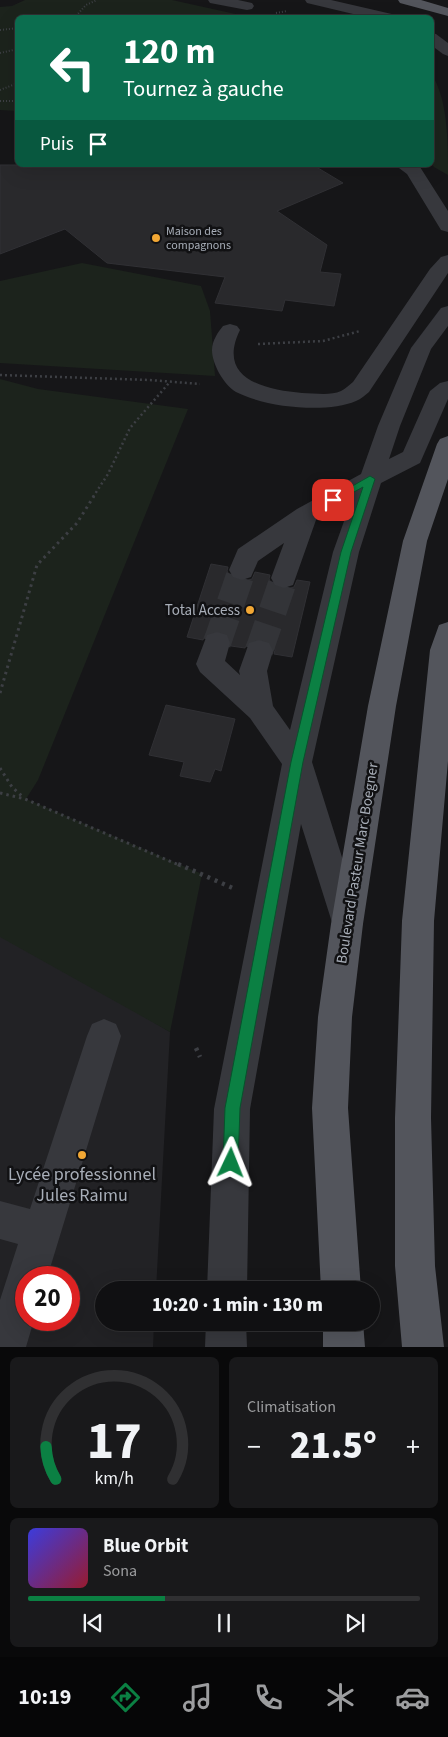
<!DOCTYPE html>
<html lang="fr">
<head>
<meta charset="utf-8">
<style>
  :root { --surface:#101012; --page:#19191b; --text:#f1f3f6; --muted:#9c9d9f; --line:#303032; --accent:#0b8043 }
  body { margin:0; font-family:"Source Sans 3",sans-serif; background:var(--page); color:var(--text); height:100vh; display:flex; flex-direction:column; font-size:19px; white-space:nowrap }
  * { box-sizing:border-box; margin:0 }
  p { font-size:16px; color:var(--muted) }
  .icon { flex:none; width:28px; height:28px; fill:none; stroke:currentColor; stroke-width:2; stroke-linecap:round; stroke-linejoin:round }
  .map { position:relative; height:1347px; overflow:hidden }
  .sheet { display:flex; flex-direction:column; gap:10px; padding:10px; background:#09090a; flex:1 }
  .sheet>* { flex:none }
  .banner { position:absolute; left:15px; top:15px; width:419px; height:152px; border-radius:8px; box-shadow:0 5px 20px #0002,0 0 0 1px var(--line); background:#0b6e4f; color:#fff; overflow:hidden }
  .speed { position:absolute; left:15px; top:1266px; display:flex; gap:10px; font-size:25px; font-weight:700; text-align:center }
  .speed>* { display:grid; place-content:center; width:65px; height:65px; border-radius:50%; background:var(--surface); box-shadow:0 5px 20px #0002,0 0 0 1px var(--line); line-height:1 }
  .speed .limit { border:8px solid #d22; background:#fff; color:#111 }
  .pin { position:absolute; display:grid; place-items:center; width:42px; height:42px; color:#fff; margin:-21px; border-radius:10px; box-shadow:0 2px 8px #0006 }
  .me { position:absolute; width:55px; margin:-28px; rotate:2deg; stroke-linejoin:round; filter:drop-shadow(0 0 4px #0008) }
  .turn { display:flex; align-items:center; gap:18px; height:105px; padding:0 25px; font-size:22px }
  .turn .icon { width:65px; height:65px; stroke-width:2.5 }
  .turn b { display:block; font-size:35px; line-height:42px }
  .then { display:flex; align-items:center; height:48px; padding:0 25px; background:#0003; gap:10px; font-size:19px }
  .big { font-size:38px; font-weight:800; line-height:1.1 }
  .sheet .card { flex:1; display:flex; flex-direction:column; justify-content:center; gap:8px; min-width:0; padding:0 18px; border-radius:8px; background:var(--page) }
  .sheet .dial { align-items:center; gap:0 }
  .dial svg { height:130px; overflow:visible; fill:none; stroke:var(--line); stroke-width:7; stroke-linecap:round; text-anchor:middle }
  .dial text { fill:var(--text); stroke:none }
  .song { display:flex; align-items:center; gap:15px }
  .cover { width:60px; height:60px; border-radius:8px; background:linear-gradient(135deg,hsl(240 70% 55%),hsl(350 70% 35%)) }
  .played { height:5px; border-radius:2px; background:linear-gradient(90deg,var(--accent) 35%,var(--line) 35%) }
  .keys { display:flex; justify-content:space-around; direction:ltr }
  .heat { display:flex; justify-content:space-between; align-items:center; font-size:28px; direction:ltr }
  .sheet .tiles { flex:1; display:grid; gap:10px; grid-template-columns:1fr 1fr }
  .card:last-child { grid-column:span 2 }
  .trip { position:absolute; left:95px; top:1281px; width:285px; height:50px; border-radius:25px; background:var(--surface); box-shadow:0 5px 20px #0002,0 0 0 1px var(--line); font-weight:800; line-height:50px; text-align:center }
  .menu { display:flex; height:80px; justify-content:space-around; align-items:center; background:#060607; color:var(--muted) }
  .menu .icon { width:35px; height:35px }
  .menu .active { color:var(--accent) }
  .menu b { font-size:22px; color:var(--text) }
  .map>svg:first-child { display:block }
</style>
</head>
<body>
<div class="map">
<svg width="448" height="1347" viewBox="0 0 448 1347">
  <rect width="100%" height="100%" fill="#161618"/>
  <path fill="#222225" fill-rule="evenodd" d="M 0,931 L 170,1032 L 156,1290 L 104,1290 L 104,1322 L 154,1323 L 153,1347 L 0,1347 ZM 26,1278 L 69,1278 L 69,1320 L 26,1320 Z"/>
  <g fill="#1c231c">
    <polygon points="25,0 172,0 249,17 18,18 17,111 0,110 0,7 12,6"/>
    <path d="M 431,74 C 448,97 448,144 448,175 L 434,167 L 431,163 Z"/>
    <polygon points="82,263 201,286 210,311 215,376 0,363 0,281"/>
    <polygon points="0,379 38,389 188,409 38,780 26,799 202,874 170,1032 0,937"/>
  </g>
  <g fill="#29292c" stroke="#303034">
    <polygon points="0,165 313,165 343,183 277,211 327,245 320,272 341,274 334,306 285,300 282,311 215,303 225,277 107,263 65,229 0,254"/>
    <polygon points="211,564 228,567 227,571 231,578 241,582 252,579 255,572 270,575 269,579 273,586 283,590 294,587 297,580 310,582 292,657 274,654 275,650 271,642 260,638 248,641 245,648 231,646 229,634 218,630 206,633 203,640 187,637"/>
    <polygon points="166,705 235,719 221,771 215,769 210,782 180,776 184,762 149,755"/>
  </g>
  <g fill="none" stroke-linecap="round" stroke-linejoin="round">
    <g stroke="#333438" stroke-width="28" stroke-dasharray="28 14" stroke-linecap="butt">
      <polyline points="217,643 242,570"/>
      <polyline points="259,651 284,578"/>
    </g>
    <g stroke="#3d3f44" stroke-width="2" stroke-dasharray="1 2" stroke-linecap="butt">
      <polyline points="276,13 287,11"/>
      <polyline points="74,18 86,5 97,0"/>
      <polyline points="0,30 18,28"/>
      <polyline points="0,53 18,49"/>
      <polyline points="0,90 18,83"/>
      <polyline points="0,101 18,101"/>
    </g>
    <g stroke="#3d3f44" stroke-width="2.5" stroke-dasharray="2 3" stroke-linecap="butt">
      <polyline points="258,344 323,341 360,331"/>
      <polyline points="0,375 150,380 200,384"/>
      <polyline points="93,497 108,474 130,428 169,383"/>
    </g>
    <g stroke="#3d3f44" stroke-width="3" stroke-dasharray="2.5 4" stroke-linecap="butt">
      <polyline points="0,693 37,565 77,523 94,496"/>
      <polyline points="0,768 12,787 24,798"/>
      <polyline points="0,793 25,799 181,866"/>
    </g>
    <g stroke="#3d3f44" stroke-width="4.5" stroke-dasharray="3 5" stroke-linecap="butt">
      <polyline points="178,864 235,889"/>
      <polyline points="196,1048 200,1057"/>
    </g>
    <g fill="#37383d" fill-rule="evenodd">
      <polygon points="208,0 238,0 252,3 254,6 252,9 247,10 210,3"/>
      <polygon points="305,0 331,0 396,15 398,18 370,18 307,3"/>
      <polygon points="431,33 436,34 448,43 448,56 443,54 431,45"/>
      <polygon points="395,165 416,165 420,167 448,211 448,232 441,230 407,174"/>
      <path d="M 448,255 L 448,273 L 369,392 C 365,395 361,399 356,401 C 326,414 265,407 236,392 C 224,385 212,364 212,350 C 212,341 218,332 223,326 L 230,324 L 237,326 L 240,330 C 216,379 265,390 302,393 C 314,393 330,396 341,391 C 345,389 349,385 353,382 L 430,269 L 441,257 Z"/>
      <polygon points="448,306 448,326 431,349 400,426 389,459 403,452 430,391 440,383 448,381 448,399 420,463 381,483 359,552 312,762 363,924 358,935 347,940 336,935 301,824 250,1109 247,1290 207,1290 214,1109 282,764 250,718 200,672 196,664 207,635 217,632 227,635 230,643 225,661 240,675 239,671 249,643 259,640 269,643 273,651 267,671 273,706 290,730 333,552 352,499 316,520 293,585 284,588 275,585 271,578 284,543 258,561 251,577 242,580 233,577 229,570 238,549 297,509 361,474 378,426 411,348 441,308"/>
      <polygon points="104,1019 116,1024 121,1036 47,1278 26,1278 26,1320 34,1320 26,1347 0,1347 0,1300 18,1244 0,1239 0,1201 30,1209 87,1036 92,1024"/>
      <polygon points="206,1322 246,1322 247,1347 205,1347"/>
    </g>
    <g fill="#53555c" fill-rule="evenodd">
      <polygon points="398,0 421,0 448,8 448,16 400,3"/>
      <polygon points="448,436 448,479 427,541 396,706 363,924 352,1017 348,1108 361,1290 321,1290 312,1108 318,1017 331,924 368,706 403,541 437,444 440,439"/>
      <polygon points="448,622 448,761 434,921 431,1118 435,1266 444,1347 402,1347 395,1266 395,1118 402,921 430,650 439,625"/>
      <polygon points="323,1322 363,1322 365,1347 323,1347"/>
    </g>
  </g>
  <polygon fill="#0b8043" stroke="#07532c" points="370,476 375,479 351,552 303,762 240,1108 238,1163 236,1168 231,1171 225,1168 223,1163 225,1108 291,762 341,552 363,487 336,502 329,502 328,500"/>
  <g fill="#f2a734" stroke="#111113" stroke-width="2">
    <circle cx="156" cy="238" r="5"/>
    <circle cx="250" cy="610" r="5"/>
    <circle cx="82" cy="1155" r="5"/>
  </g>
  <g text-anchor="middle" stroke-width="5" stroke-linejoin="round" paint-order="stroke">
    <g font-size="12" fill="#a8aeb8" stroke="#111113" text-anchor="start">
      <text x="166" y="235">Maison des<tspan x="166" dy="14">compagnons</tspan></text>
    </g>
    <g font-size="15" fill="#a8aeb8" stroke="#111113" text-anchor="end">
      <text x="240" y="615">Total Access</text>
    </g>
    <g font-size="15" fill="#a8aeb8" stroke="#111113">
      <text transform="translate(357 863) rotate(-81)" y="5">Boulevard Pasteur Marc Boegner</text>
    </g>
    <g font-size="18" fill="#a8aeb8" stroke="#111113">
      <text x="82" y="1180">Lycée professionnel<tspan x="82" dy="21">Jules Raimu</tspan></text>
    </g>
  </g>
</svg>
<div class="speed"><div class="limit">20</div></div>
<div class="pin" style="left:333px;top:500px;background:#d93025"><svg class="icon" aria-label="arrive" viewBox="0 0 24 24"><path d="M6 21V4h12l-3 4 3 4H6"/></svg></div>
<svg class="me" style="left:231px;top:1163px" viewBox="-20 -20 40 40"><path d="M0-17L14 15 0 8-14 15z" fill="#0b8043" stroke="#fff" stroke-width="4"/></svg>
<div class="trip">10:20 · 1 min · 130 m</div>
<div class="banner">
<div class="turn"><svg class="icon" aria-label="left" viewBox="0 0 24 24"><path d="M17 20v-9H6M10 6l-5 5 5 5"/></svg><div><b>120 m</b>Tournez à gauche</div></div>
<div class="then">Puis<svg class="icon" aria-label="arrive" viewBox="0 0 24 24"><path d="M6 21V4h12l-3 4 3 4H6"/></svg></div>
</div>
</div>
<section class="sheet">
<div class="tiles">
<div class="card dial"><svg viewBox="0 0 100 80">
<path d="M14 69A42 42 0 1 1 86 69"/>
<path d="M14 69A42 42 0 0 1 8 49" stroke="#0b8043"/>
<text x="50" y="56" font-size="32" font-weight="700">17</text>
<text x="50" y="72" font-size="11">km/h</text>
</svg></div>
<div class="card"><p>Climatisation</p>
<div class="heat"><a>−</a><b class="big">21.5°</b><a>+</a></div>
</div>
<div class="card">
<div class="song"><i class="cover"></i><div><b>Blue Orbit</b><p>Sona</p></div></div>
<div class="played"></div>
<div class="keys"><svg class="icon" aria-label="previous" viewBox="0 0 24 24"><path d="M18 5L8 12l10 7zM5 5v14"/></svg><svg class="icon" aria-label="pause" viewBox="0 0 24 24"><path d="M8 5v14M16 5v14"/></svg><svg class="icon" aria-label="next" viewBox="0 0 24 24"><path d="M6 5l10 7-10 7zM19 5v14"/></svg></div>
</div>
</div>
</section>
<nav class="menu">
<b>10:19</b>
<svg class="icon active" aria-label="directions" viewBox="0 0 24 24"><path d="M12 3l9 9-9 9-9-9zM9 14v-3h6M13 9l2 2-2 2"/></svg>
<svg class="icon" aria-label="music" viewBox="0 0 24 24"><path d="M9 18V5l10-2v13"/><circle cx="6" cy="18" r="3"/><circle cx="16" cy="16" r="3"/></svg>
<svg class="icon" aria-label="phone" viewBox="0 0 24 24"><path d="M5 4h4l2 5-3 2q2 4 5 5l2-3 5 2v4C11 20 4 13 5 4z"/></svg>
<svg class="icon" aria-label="climate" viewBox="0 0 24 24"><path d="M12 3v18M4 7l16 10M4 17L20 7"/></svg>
<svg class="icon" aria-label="car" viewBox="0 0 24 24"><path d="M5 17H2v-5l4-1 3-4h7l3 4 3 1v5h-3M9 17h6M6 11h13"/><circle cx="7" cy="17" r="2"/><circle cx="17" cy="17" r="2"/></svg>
</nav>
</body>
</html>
